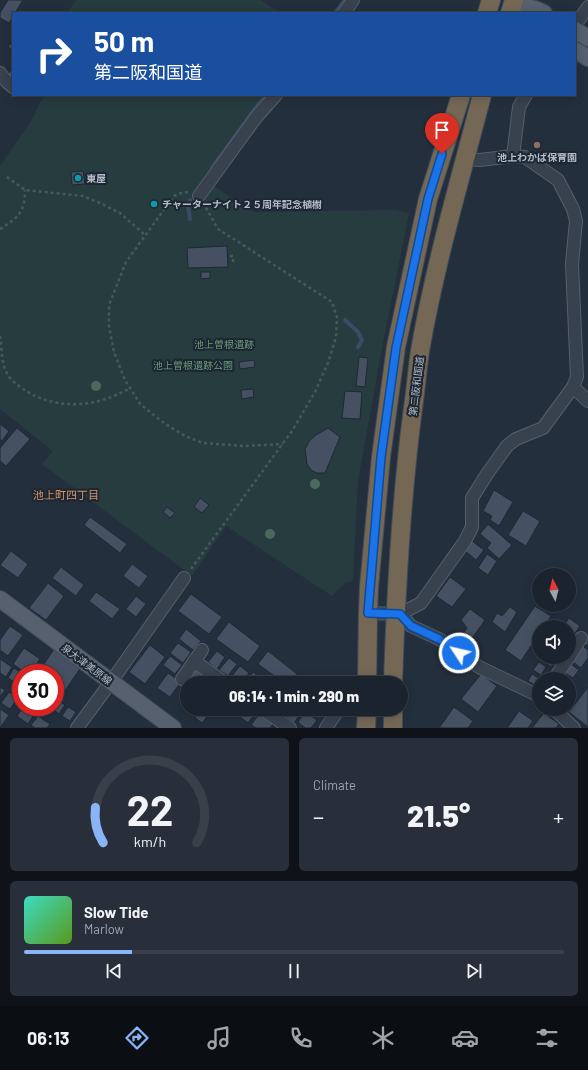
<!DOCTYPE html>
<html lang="en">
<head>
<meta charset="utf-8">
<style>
  :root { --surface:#1b232e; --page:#282f3a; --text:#f1f3f6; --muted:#a0a4aa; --line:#39404a; --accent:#8ab4f8 }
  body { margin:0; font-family:Barlow,"Noto Sans JP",sans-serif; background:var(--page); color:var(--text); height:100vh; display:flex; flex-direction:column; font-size:15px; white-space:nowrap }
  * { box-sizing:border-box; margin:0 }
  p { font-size:13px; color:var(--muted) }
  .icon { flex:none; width:22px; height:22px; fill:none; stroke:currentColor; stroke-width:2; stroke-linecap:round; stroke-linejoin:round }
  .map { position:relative; height:728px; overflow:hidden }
  .side { display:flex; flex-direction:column; gap:10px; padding:10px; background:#0f1319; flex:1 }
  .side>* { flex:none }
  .banner { position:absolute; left:12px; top:12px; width:564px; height:84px; border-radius:0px; box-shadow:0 2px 10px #0003,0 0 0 1px var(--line); background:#1a4fa0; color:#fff; overflow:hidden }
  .needle { width:26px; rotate:353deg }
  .tools { position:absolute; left:532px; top:568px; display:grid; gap:8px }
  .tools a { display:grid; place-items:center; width:44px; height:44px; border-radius:50%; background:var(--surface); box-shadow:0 2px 10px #0003,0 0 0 1px var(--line); font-size:20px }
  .speed { position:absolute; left:12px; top:664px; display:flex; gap:8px; font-size:20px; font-weight:700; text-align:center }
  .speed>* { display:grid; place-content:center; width:52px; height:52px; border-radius:50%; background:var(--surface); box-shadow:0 2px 10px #0003,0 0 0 1px var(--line); line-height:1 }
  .speed .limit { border:6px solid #d22; background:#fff; color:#111 }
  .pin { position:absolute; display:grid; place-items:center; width:34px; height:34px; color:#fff; margin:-41px -17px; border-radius:50% 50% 50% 0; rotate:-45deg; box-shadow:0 0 4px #0007 }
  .pin .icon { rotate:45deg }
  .me { position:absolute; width:44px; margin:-22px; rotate:305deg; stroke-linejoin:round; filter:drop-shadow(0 0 3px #0008) }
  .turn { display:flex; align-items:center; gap:14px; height:84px; padding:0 16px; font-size:18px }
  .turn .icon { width:52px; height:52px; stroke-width:2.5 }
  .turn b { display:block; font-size:28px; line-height:34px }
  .big { font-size:30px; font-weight:800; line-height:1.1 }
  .side .card { flex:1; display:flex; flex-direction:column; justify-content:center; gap:6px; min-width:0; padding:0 14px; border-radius:6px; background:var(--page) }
  .side .dial { align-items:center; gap:0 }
  .dial svg { height:104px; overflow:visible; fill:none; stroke:var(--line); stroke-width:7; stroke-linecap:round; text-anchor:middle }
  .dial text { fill:var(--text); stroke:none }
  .song { display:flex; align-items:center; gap:12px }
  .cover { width:48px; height:48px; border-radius:6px; background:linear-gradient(135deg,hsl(170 70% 55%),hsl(90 70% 35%)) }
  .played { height:4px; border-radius:2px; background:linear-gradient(90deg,var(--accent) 20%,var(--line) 20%) }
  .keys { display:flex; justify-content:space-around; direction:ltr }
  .heat { display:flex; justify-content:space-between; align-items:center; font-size:22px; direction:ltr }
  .side .tiles { flex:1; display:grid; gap:10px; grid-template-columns:1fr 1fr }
  .card:last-child { grid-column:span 2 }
  .trip { position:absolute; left:180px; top:676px; width:228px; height:40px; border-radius:20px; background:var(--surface); box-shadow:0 2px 10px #0003,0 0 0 1px var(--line); font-weight:800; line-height:40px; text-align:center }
  .tab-bar { display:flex; height:64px; justify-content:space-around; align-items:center; background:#0b0e12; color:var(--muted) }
  .tab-bar .icon { width:28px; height:28px }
  .tab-bar .active { color:var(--accent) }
  .tab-bar b { font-size:18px; color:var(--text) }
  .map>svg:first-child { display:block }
</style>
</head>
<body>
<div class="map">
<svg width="588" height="728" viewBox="0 0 588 728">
  <rect width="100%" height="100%" fill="#242f3e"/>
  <g fill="#263c3f">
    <polygon points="76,0 260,0 281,13 67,13"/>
    <polygon points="44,95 285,95 247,141 214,186 253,212 395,210 409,213 384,338 358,481 353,581 345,583 332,596 226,526 192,576 42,464 53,451 0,409 0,166 30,123"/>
  </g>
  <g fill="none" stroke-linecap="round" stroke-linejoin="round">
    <g stroke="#394c67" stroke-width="4">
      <polyline points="335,13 345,0"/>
      <polyline points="212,168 257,106 267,95"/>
      <polyline points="190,200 188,206 190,219"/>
      <polyline points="345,320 358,332 362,340 358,347"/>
    </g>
  </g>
  <g fill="#455162" stroke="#1f2835">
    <polygon points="8,0 23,0 15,13 13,13 13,17 9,23 0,18 0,13"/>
    <polygon points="13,40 13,50 8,47"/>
    <polygon points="13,65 13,80 7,77"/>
    <polygon points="83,171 85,184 72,185 71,172"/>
    <polygon points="227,246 228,267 188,268 187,248"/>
    <polygon points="201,272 210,272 210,278 201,279"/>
    <polygon points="359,357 368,358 365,387 356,386"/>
    <polygon points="254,360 255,367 240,369 239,362"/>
    <polygon points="253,389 254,397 242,399 241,390"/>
    <polygon points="345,391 362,392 360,419 342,418"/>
    <polygon points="0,424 9,431 2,441 0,439"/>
    <polygon points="17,428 30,439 6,466 0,461 0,448"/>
    <polygon points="328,428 340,437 325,473 317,473 311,470 307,464 305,449 310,440 316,435"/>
    <polygon points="494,490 513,502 499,526 490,520 492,516 483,511"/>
    <polygon points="200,498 209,505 202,513 194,507"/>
    <polygon points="167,507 175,513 170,518 163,512"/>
    <polygon points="523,511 540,521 526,546 508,535"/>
    <polygon points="90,517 127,544 120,553 84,525"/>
    <polygon points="488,524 512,545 499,559 487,548 491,543 480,534"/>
    <polygon points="472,541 484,550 476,560 464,550"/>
    <polygon points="11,551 28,564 18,578 0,565"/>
    <polygon points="487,554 497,561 488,575 478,568"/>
    <polygon points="132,564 148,576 139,588 123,576"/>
    <polygon points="61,567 84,585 76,596 52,578"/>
    <polygon points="450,577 466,589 452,607 436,596"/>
    <polygon points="48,583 64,596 46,620 29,608"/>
    <polygon points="96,592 120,609 112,619 89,601"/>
    <polygon points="191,594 222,617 209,634 178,611"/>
    <polygon points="136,596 146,604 136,617 126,609"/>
    <polygon points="535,606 551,616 544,627 539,627 539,634 521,661 505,650"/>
    <polygon points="510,607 517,612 505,632 492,622 497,613 502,616"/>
    <polygon points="470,609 485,620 470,641 461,636 467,628 461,620"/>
    <polygon points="569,618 580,626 573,636 569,633 569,627 563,627"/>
    <polygon points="229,622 260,646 248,662 216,639"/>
    <polygon points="10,626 23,635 8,656 0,650 0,640"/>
    <polygon points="186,629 201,641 193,650 179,639"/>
    <polygon points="588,633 588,646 582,642"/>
    <polygon points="178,643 191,652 183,663 170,653"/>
    <polygon points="580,644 588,650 588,658 581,668 569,659"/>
    <polygon points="150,645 165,657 145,684 129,672"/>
    <polygon points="24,648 40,659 30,673 26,673 13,664"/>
    <polygon points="54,649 81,667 61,697 55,692 55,673 38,673"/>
    <polygon points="217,651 225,657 217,669 208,662"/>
    <polygon points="268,651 297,674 290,683 284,683 258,664"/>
    <polygon points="170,656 182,665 175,674 163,665"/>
    <polygon points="541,657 552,657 556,660 551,667 540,659"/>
    <polygon points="229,658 237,664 228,676 219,670"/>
    <polygon points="0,659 12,667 6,677 0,673"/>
    <polygon points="539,662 546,667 541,675 533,670"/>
    <polygon points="568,662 579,670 573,678 562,671"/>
    <polygon points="240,666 249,673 241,683 239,683 231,677"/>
    <polygon points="14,668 21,673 21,682 19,685 8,678"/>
    <polygon points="194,669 207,678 203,683 190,683 185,680"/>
    <polygon points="253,672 266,682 265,683 248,683 246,682"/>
    <polygon points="168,673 181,682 170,697 157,688"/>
    <polygon points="481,674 497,686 478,712 461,699"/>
    <polygon points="532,674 540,679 539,688 528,681"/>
    <polygon points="300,675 310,683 294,683"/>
    <polygon points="0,687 5,690 0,697"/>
    <polygon points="588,687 588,727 569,712"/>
    <polygon points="9,692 18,698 10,709 1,703"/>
    <polygon points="56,699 65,705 59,714 50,707 55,707"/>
    <polygon points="23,707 27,707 35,713 28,724 17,716"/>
    <polygon points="68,707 76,712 70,721 62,716"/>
    <polygon points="454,707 473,721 468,728 439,728"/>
    <polygon points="0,709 9,715 0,728"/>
    <polygon points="202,709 213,709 202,723 195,718"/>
    <polygon points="240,709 252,709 256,712 248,723 236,714"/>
    <polygon points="276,709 285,709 282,713"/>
    <polygon points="287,709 301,709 303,710 294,723 283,714"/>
    <polygon points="519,711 533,721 528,728 507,728"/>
    <polygon points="305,712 317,720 311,728 305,728 298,722"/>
    <polygon points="260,713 273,724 270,728 256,728 251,725"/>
    <polygon points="544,713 559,724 556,728 532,728"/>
    <polygon points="38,716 50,724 47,728 35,728 31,725"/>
  </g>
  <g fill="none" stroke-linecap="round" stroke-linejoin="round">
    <g stroke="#565f6c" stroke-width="14">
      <g id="minor">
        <polyline points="344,13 353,0"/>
        <polyline points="575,25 588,7"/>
        <polyline points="0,73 7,82 13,87"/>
        <polyline points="513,156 519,107 526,95"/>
        <polyline points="199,196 257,116 276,95"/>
        <polyline points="573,387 588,401"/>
        <polyline points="368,613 400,614 421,603 465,541 472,527 472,498 487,474 507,446 516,439 543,428 573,387 577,377 572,264 576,221 573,209 558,180 525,157 513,156 480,160 466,159"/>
        <polyline points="400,614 411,626 439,639 479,667 539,696"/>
        <polyline points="569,657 581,638"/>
        <polyline points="194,661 225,683"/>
        <polyline points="182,679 202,650"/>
        <polyline points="554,679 569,657"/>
        <polyline points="262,709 290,728"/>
        <polyline points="554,709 574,728"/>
        <polyline points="77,728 111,682 184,578"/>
        <polyline points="326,728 339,709"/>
      </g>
    </g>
    <g stroke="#414a57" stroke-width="18">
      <g id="major">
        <polyline points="513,4 535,9 544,13"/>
        <polyline points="575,30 588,38"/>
        <polyline points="575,50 588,58"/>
        <polyline points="0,599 173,728"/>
      </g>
    </g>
    <g stroke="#434c59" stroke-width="20">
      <g id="highway">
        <polyline points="487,13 491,0"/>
        <polyline points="510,13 514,0"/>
        <polyline points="367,683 368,613 369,587 381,457 396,347 428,199 461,95"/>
        <path d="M 393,683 C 396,591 401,499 413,408 C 416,389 417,370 420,351 C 435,264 460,180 482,95"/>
        <polyline points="366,728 367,709"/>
        <polyline points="393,728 393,709"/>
      </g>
    </g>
    <g stroke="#44595c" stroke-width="2.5" stroke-dasharray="3 3" stroke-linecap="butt">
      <polyline points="7,177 25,190 83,196 100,203 120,213 145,235"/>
      <polyline points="188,192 181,193 174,196 126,262 109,305 109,326 114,352 125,380 140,404 164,423 185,436 203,443 244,446 283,444"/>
      <path d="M 0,229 C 18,218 25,212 25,190"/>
      <polyline points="230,256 233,256 233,264"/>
      <path d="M 0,336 C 2,349 1,364 8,375 C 12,382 20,387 26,391 C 59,411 98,407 130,388"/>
      <polyline points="191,569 292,431 315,392 328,363 336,337 337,317 332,302 218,229 205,206"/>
    </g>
    <use href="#minor" stroke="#38414e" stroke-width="12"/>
    <use href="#major" stroke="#56606e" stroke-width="16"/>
    <use href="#highway" stroke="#746855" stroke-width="18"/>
  </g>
  <g fill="#4b6a5d">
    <circle cx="96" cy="386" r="5"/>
    <circle cx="315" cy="484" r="5"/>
    <circle cx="270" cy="534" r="5"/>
  </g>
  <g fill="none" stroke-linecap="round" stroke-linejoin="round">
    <g stroke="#114b97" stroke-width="10">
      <polyline id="route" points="442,154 428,199 396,348 381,457 368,613 400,614 411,626 439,639 459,653"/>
    </g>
    <use href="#route" stroke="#1a73e8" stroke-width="7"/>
  </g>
  <circle fill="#8d6e63" stroke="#1d2633" stroke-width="1.5" cx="537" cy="145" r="4"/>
  <g fill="#0f9aa8" stroke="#1d2633" stroke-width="1.5">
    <circle cx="78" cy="178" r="4"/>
    <circle cx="154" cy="204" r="4"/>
  </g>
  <g text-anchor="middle" stroke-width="4" stroke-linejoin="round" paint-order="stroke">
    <g font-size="10" font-weight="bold" fill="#b4bcc9" stroke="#1d2633" text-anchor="start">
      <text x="537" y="161" text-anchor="middle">池上わかば保育園</text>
      <text x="86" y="182">東屋</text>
      <text x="162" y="208">チャーターナイト２５周年記念植樹</text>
    </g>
    <g font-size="10" fill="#6b9a76" stroke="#1d2633">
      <text x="224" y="348">池上曽根遺跡</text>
      <text x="193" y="369">池上曽根遺跡公園</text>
    </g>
    <g font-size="10" fill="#b4bcc9" stroke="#1d2633">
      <text transform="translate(416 386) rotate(-83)" y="4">第二阪和国道</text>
      <text transform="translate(87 664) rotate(37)" y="4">泉大津美原線</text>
    </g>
    <g font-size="11" fill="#d59563" stroke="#1d2633">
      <text x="66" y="499">池上町四丁目</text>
    </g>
  </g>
</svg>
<div class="tools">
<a><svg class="needle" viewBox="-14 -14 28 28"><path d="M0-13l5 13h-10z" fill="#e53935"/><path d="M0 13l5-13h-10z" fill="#a0a4aa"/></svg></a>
<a><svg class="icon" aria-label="sound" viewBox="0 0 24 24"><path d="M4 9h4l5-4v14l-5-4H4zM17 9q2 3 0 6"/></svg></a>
<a><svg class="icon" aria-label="layers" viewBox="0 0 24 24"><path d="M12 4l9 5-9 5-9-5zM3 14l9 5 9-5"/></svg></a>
</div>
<div class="speed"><div class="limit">30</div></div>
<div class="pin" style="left:442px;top:154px;background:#d93025"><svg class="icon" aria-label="arrive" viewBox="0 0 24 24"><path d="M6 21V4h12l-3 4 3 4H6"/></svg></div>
<svg class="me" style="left:459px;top:653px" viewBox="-20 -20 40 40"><circle r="17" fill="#1a73e8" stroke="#fff" stroke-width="3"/><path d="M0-11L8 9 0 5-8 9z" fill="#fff"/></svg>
<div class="trip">06:14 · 1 min · 290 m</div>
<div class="banner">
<div class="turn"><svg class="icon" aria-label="right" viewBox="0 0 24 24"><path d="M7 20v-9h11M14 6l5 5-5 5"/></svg><div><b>50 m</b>第二阪和国道</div></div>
</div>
</div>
<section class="side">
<div class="tiles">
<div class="card dial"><svg viewBox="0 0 100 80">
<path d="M14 69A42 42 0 1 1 86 69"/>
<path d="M14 69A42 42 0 0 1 8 42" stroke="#8ab4f8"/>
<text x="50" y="56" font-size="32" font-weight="700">22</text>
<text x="50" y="72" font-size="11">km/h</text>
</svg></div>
<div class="card"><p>Climate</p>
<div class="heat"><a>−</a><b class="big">21.5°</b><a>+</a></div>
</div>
<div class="card">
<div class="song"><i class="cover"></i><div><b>Slow Tide</b><p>Marlow</p></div></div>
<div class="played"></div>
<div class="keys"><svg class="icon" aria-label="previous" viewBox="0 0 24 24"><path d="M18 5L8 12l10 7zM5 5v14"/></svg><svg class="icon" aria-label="pause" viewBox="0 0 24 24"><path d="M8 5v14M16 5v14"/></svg><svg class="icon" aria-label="next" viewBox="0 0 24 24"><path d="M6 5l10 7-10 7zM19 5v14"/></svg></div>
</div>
</div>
</section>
<nav class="tab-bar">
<b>06:13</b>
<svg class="icon active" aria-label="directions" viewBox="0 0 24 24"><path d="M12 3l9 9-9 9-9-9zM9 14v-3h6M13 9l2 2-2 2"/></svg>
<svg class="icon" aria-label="music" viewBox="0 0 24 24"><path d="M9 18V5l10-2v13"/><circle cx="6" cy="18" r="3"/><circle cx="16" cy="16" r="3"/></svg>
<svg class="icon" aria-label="phone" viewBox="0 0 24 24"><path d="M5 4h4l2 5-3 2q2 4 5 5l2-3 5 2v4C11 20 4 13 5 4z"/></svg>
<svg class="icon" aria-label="climate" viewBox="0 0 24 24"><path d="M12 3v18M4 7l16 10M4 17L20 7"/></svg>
<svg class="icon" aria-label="car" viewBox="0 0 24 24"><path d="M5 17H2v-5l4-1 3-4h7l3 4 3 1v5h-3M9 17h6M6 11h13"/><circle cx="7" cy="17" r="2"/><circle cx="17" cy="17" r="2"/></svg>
<svg class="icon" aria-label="filters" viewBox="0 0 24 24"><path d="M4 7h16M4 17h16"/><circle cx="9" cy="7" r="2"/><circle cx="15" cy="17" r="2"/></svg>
</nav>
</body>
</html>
